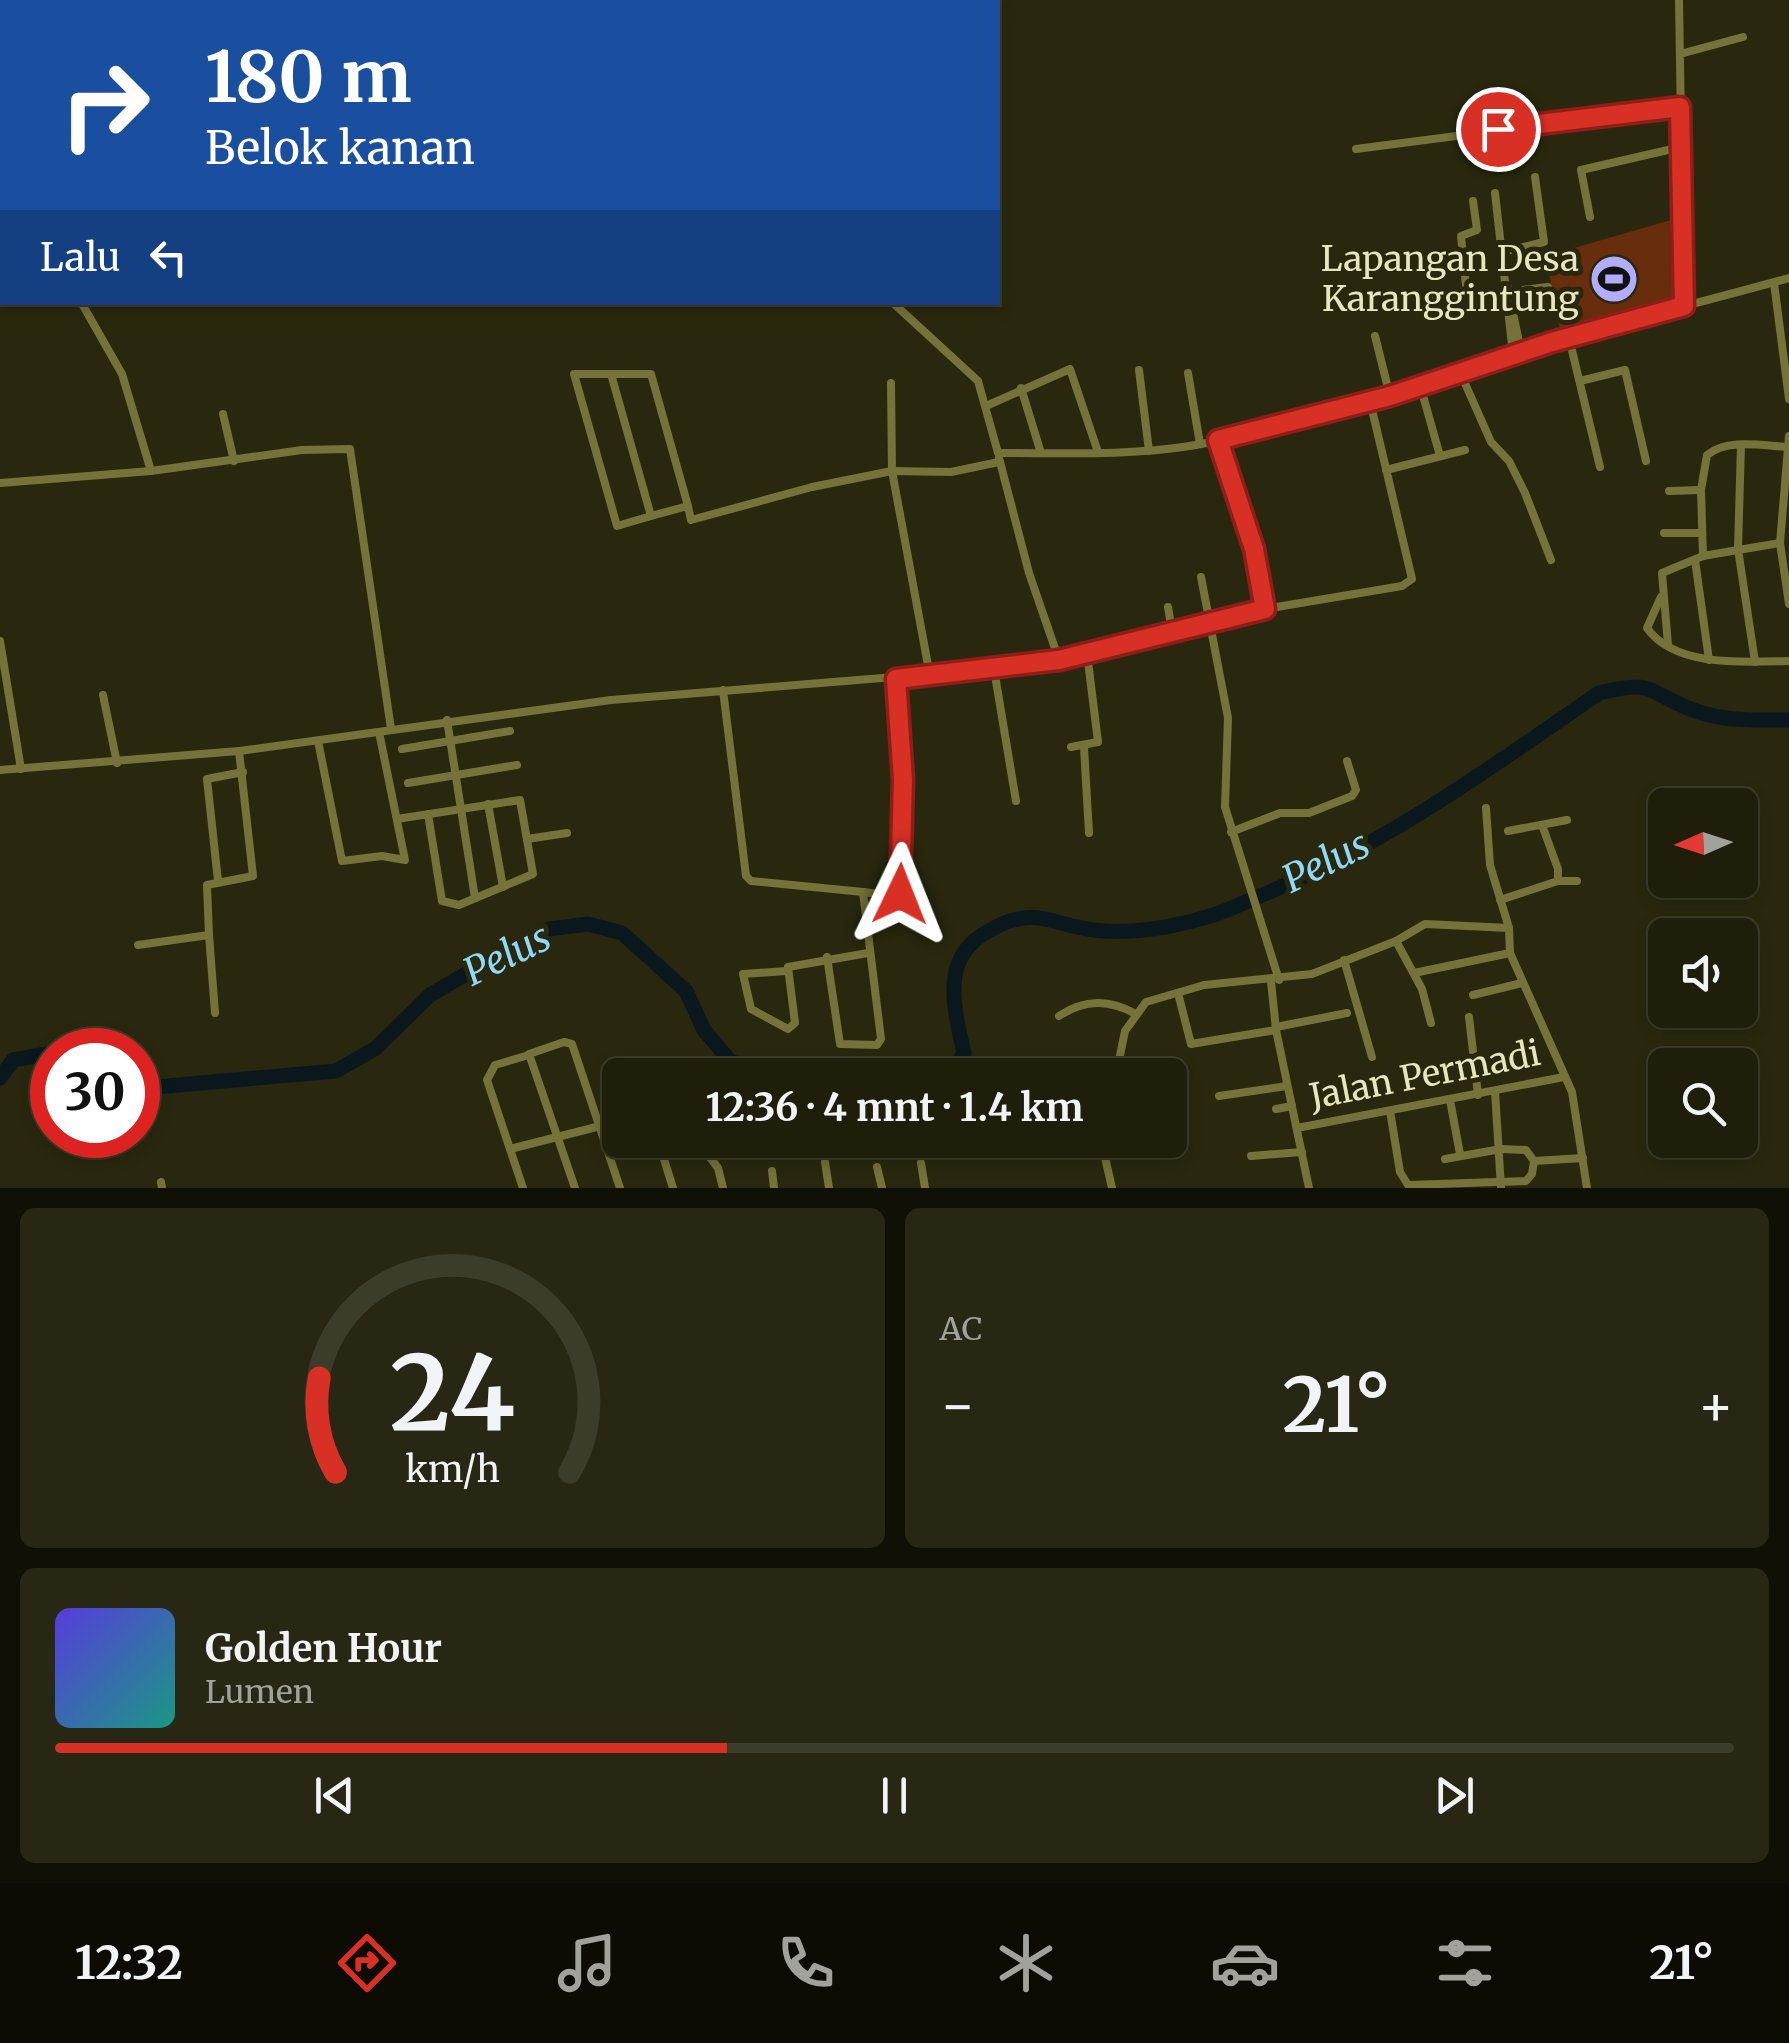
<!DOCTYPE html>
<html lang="id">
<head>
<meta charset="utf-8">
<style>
  :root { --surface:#1f1e0a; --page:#272713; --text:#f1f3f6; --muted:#a1a29c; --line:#3c3c2b; --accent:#d93025 }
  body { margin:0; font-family:Merriweather,serif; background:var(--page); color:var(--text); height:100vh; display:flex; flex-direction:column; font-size:38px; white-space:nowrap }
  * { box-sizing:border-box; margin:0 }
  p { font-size:32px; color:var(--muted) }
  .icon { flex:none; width:55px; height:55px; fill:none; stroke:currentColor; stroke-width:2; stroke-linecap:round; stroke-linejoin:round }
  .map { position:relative; height:1188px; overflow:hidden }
  .side { display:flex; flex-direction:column; gap:20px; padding:20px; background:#111006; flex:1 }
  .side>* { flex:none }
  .hud { position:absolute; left:0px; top:0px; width:1000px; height:305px; box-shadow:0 5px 15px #0003,0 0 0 2px var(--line); background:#1a4fa0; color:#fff; overflow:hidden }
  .needle { width:65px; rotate:267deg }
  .buttons { position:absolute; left:1648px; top:788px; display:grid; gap:20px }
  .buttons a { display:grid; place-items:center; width:110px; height:110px; border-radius:15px; background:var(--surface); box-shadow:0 5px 15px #0003,0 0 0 2px var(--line); font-size:50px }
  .speed { position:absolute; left:30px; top:1028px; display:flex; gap:20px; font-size:50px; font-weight:700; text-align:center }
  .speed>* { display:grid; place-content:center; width:130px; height:130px; border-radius:50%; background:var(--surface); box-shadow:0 5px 15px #0003,0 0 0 2px var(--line); line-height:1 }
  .speed .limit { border:15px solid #d22; background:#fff; color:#111 }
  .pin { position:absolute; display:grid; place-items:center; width:85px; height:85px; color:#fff; margin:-42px; border:5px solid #fff; border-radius:50%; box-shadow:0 2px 10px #0007 }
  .me { position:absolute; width:110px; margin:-55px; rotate:2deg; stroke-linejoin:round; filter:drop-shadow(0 0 8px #0008) }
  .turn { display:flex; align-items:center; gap:35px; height:210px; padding:0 40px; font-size:45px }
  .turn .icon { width:130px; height:130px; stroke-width:2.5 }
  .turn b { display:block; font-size:70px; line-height:85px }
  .then { display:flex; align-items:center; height:95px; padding:0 40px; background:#0003; gap:20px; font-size:38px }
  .big { font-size:75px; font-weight:700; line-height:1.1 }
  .side .card { flex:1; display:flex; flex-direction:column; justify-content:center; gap:15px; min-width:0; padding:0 35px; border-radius:15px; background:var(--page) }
  .side .dial { align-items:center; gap:0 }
  .dial svg { height:260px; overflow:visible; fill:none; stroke:var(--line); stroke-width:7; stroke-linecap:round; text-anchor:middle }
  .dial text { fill:var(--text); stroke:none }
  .song { display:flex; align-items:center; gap:30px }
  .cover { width:120px; height:120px; border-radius:15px; background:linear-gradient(135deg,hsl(250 70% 55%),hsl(170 70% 35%)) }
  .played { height:10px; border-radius:5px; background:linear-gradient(90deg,var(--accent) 40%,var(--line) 40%) }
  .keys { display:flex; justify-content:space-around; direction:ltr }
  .heat { display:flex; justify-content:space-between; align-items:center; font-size:55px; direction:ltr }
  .side .tiles { flex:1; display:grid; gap:20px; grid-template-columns:1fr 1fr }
  .card:last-child { grid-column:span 2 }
  .trip { position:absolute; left:602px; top:1058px; width:585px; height:100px; border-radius:15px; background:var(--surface); box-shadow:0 5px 15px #0003,0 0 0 2px var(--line); font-weight:700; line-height:100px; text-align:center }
  .tab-bar { display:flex; height:160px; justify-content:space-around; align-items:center; background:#0c0c04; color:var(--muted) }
  .tab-bar .icon { width:70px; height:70px }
  .tab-bar .current { color:var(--accent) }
  .tab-bar b { font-size:45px; color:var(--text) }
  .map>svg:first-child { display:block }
</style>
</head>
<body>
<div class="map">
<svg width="1789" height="1188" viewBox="0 0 1789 1188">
  <rect width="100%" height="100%" fill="#29280e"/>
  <polygon fill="#672d0c" points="1678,218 1677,302 1561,336 1546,256"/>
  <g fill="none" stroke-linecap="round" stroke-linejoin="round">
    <g stroke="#0a181e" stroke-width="15">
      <path d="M 950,1075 L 964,1053 C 955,1012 940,962 982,935 C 1036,900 1051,928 1105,931 C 1137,933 1172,927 1203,918 C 1225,913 1246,901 1267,893 C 1386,844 1493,766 1599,693 C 1652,680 1643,689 1688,708 C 1720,722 1755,720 1789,720"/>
      <polyline points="138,1077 156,1087 336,1071 376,1048 430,995 478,967 549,929 588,924 622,933 653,961 686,991 704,1030 730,1061 744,1066 846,1075"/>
      <polyline points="0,1078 13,1060 52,1053"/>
    </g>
    <g stroke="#75723a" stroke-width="8">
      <polyline points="176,0 177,2"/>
      <polyline points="579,0 581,2"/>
      <polyline points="1679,0 1684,306"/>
      <polyline points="211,2 224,0"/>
      <polyline points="0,50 2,50"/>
      <polyline points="1680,54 1743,37"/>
      <polyline points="0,103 0,107"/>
      <polyline points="0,147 2,150"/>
      <polyline points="1356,149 1680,107"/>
      <polyline points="1495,193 1513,354"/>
      <polyline points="1590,217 1581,170 1681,147"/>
      <polyline points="1502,252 1544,242 1535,177"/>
      <polyline points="1774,283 1789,399"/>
      <polyline points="1508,288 1521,352"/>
      <polyline points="1467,296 1461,236 1477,230 1473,201"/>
      <polyline points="1433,300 1548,287"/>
      <polyline points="81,302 122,374 151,471 302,450 350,449 391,729"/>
      <path d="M 892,302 L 978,381 L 998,453 C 1064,453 1131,456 1196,445 C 1303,426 1407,388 1510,355 C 1602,326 1696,304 1789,278"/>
      <polyline points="1375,336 1390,396"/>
      <polyline points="1569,338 1600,467"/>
      <polyline points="1139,370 1149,451"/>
      <polyline points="1460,372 1491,442 1509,461 1525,493 1551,560"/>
      <polyline points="1188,373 1200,444"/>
      <polyline points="611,374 574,374 617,526 651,516"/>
      <polyline points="1580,381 1625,370 1646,461"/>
      <polyline points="891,383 892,471 930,676"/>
      <polyline points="1420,385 1440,456"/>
      <polyline points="1021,388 1041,453"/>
      <polyline points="986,406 1070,369 1098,452"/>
      <polyline points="223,414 234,461"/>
      <polyline points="1789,436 1780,543 1789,604"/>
      <polyline points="1218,440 1254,549 1265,609"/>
      <polyline points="1741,445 1738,549 1755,662"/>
      <polyline points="999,458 1029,573 1059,660"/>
      <polyline points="1386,470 1465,450"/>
      <polyline points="0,483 151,471"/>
      <polyline points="1669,491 1701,490"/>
      <polyline points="688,506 651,516 611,374 651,374 688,506 691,520 812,487 892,471 951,472 999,462"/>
      <polyline points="1664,533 1702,533"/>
      <path d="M 1703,556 L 1701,490 L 1707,455 C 1728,438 1763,446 1789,447"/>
      <polyline points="1695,560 1709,660"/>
      <polyline points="1201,577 1228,718 1225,807 1279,980"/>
      <path d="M 1661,597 L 1647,628 C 1675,668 1746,662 1789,661"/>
      <polyline points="1168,607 1172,631"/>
      <polyline points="0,641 21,769"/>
      <polyline points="1668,645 1662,573 1703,556 1780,543"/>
      <polyline points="994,669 1016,801"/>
      <polyline points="723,690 746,876 751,881 863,892"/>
      <polyline points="103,695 117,763"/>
      <polyline points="447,720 475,898"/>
      <polyline points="318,741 342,861 382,856 405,860 379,732"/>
      <polyline points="1071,747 1098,742 1087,653"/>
      <polyline points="1084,747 1089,833"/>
      <polyline points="402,749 510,731"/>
      <polyline points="0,770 239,751 611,700 994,669 1059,660 1265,609 1402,586 1412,579 1370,401"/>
      <polyline points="408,783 517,765"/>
      <polyline points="488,804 503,887"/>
      <polyline points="1486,808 1490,865 1509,928 1510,953 1572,1092 1587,1188"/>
      <polyline points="397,819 520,800 533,874 459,905 442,901 428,814"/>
      <polyline points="1542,825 1558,869 1558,881"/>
      <polyline points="1508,831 1567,820"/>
      <polyline points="1231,832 1280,813 1309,813 1352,796 1356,790 1347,761"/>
      <polyline points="527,839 567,833"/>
      <polyline points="218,881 207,779 243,772"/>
      <polyline points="1500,900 1558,881 1577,881"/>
      <polyline points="209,935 215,1013"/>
      <polyline points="1396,941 1422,989 1431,1023"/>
      <polyline points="138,945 209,935 207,885 253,876 239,751"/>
      <polyline points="827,957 840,1044 877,1045 881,1039 863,892 896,896 901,891 903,780 896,679"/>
      <polyline points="1344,960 1372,1057"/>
      <polyline points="786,971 743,974 751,1009 788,1029 795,1023 788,967 868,953"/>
      <polyline points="1414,973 1510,953"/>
      <polyline points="1271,981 1276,1030 1309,1188"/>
      <polyline points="1178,993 1191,1044 1276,1030"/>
      <polyline points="1473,995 1522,983"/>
      <path d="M 1059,1016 C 1085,999 1109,999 1136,1014"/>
      <polyline points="1469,1017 1478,1095"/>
      <polyline points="1276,1027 1347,1013"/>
      <polyline points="1035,1075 1071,1061 1110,1075"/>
      <polyline points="1116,1075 1125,1031 1146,1002 1204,985 1312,974 1396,941 1425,924 1509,928"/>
      <polyline points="1495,1091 1501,1188"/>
      <polyline points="1219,1096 1287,1086"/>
      <polyline points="1450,1100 1460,1154"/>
      <polyline points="1276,1109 1292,1106"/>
      <polyline points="1390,1111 1400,1172 1408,1185 1526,1181 1532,1174 1534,1161 1526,1150 1501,1149 1445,1159"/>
      <polyline points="1297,1128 1564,1077"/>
      <polyline points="658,1140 673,1188"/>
      <polyline points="697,1140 718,1168 723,1188"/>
      <polyline points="1101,1140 1112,1188"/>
      <polyline points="510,1149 620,1121"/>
      <polyline points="1251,1156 1302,1152"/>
      <polyline points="1534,1161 1583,1158"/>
      <polyline points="825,1162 829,1188"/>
      <polyline points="921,1163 925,1188"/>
      <polyline points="877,1167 882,1188"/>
      <polyline points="772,1171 774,1188"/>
      <polyline points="161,1182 162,1188"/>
      <polyline points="523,1188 487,1080 495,1065 529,1055"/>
      <polyline points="575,1188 529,1054 564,1042 572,1044 620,1188"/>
    </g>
  </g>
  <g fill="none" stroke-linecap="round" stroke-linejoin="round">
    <g stroke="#8d1f18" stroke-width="25">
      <polyline id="route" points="900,894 903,780 896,679 1059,660 1265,609 1254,549 1218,440 1390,396 1552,342 1684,306 1680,107 1498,129"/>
    </g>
    <use href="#route" stroke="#d93025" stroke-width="18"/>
  </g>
  <defs>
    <g id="stadium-disc" transform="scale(2.5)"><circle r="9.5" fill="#b1adfa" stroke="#29280e"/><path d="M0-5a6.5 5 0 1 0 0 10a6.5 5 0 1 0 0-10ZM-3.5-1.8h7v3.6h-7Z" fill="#111"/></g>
  </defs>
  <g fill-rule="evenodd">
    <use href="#stadium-disc" x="1614" y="279"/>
  </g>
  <g text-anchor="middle" stroke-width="10" stroke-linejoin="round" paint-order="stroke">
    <g font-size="35" fill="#e7e6be" stroke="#29280e" text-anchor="end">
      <text x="1579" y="271">Lapangan Desa<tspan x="1579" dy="40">Karanggintung</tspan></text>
    </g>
    <g font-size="35" fill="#e7e6be" stroke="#29280e">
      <text transform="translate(1425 1075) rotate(-11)" y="12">Jalan Permadi</text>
    </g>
    <g font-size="38" font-style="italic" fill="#8ed9f7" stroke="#29280e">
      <text transform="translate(1326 862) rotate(-26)" y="13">Pelus</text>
      <text transform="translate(507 955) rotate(-26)" y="13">Pelus</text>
    </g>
  </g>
</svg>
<div class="buttons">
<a><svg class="needle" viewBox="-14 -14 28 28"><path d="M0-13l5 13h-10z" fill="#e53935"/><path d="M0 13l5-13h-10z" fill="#a1a29c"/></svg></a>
<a><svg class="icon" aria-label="sound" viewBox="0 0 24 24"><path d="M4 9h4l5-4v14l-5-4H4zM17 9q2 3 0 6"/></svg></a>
<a><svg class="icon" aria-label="search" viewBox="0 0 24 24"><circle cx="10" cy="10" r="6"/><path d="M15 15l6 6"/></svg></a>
</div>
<div class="speed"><div class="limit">30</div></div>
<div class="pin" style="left:1498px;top:129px;background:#d93025"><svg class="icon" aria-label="arrive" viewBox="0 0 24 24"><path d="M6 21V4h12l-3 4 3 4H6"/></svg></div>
<svg class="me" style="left:900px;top:894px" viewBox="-20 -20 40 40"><path d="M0-17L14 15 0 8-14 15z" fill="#d93025" stroke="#fff" stroke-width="4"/></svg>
<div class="trip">12:36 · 4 mnt · 1.4 km</div>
<div class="hud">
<div class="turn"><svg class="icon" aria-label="right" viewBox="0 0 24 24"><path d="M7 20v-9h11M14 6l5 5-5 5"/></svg><div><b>180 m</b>Belok kanan</div></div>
<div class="then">Lalu<svg class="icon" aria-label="left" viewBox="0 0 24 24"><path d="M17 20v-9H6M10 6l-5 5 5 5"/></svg></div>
</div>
</div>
<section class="side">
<div class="tiles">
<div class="card dial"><svg viewBox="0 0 100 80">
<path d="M14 69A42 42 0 1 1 86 69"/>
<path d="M14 69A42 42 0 0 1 9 40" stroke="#d93025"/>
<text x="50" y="56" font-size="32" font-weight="700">24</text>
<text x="50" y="72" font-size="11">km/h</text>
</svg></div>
<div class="card"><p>AC</p>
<div class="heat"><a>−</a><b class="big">21°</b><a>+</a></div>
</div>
<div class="card">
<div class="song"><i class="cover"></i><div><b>Golden Hour</b><p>Lumen</p></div></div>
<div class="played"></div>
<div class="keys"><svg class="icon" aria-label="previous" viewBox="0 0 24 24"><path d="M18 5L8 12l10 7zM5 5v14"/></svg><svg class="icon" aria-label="pause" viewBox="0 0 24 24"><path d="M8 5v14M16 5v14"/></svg><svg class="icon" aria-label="next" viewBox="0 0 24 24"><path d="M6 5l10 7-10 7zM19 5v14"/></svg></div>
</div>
</div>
</section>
<nav class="tab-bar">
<b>12:32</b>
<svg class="icon current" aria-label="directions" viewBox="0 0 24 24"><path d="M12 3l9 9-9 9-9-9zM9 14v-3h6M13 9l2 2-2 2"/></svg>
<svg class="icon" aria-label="music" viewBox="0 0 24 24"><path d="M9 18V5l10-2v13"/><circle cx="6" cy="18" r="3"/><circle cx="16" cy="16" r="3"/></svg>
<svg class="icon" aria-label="phone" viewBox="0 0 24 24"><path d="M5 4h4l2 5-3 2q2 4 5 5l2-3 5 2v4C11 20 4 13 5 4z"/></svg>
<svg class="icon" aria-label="climate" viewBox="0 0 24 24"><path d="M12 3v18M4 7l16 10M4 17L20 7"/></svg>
<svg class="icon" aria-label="car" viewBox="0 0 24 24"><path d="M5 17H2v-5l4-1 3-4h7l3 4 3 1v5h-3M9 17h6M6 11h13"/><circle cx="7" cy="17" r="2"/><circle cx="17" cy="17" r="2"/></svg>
<svg class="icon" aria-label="filters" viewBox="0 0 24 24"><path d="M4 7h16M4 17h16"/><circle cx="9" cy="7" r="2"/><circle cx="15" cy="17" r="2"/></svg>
<b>21°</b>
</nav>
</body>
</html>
